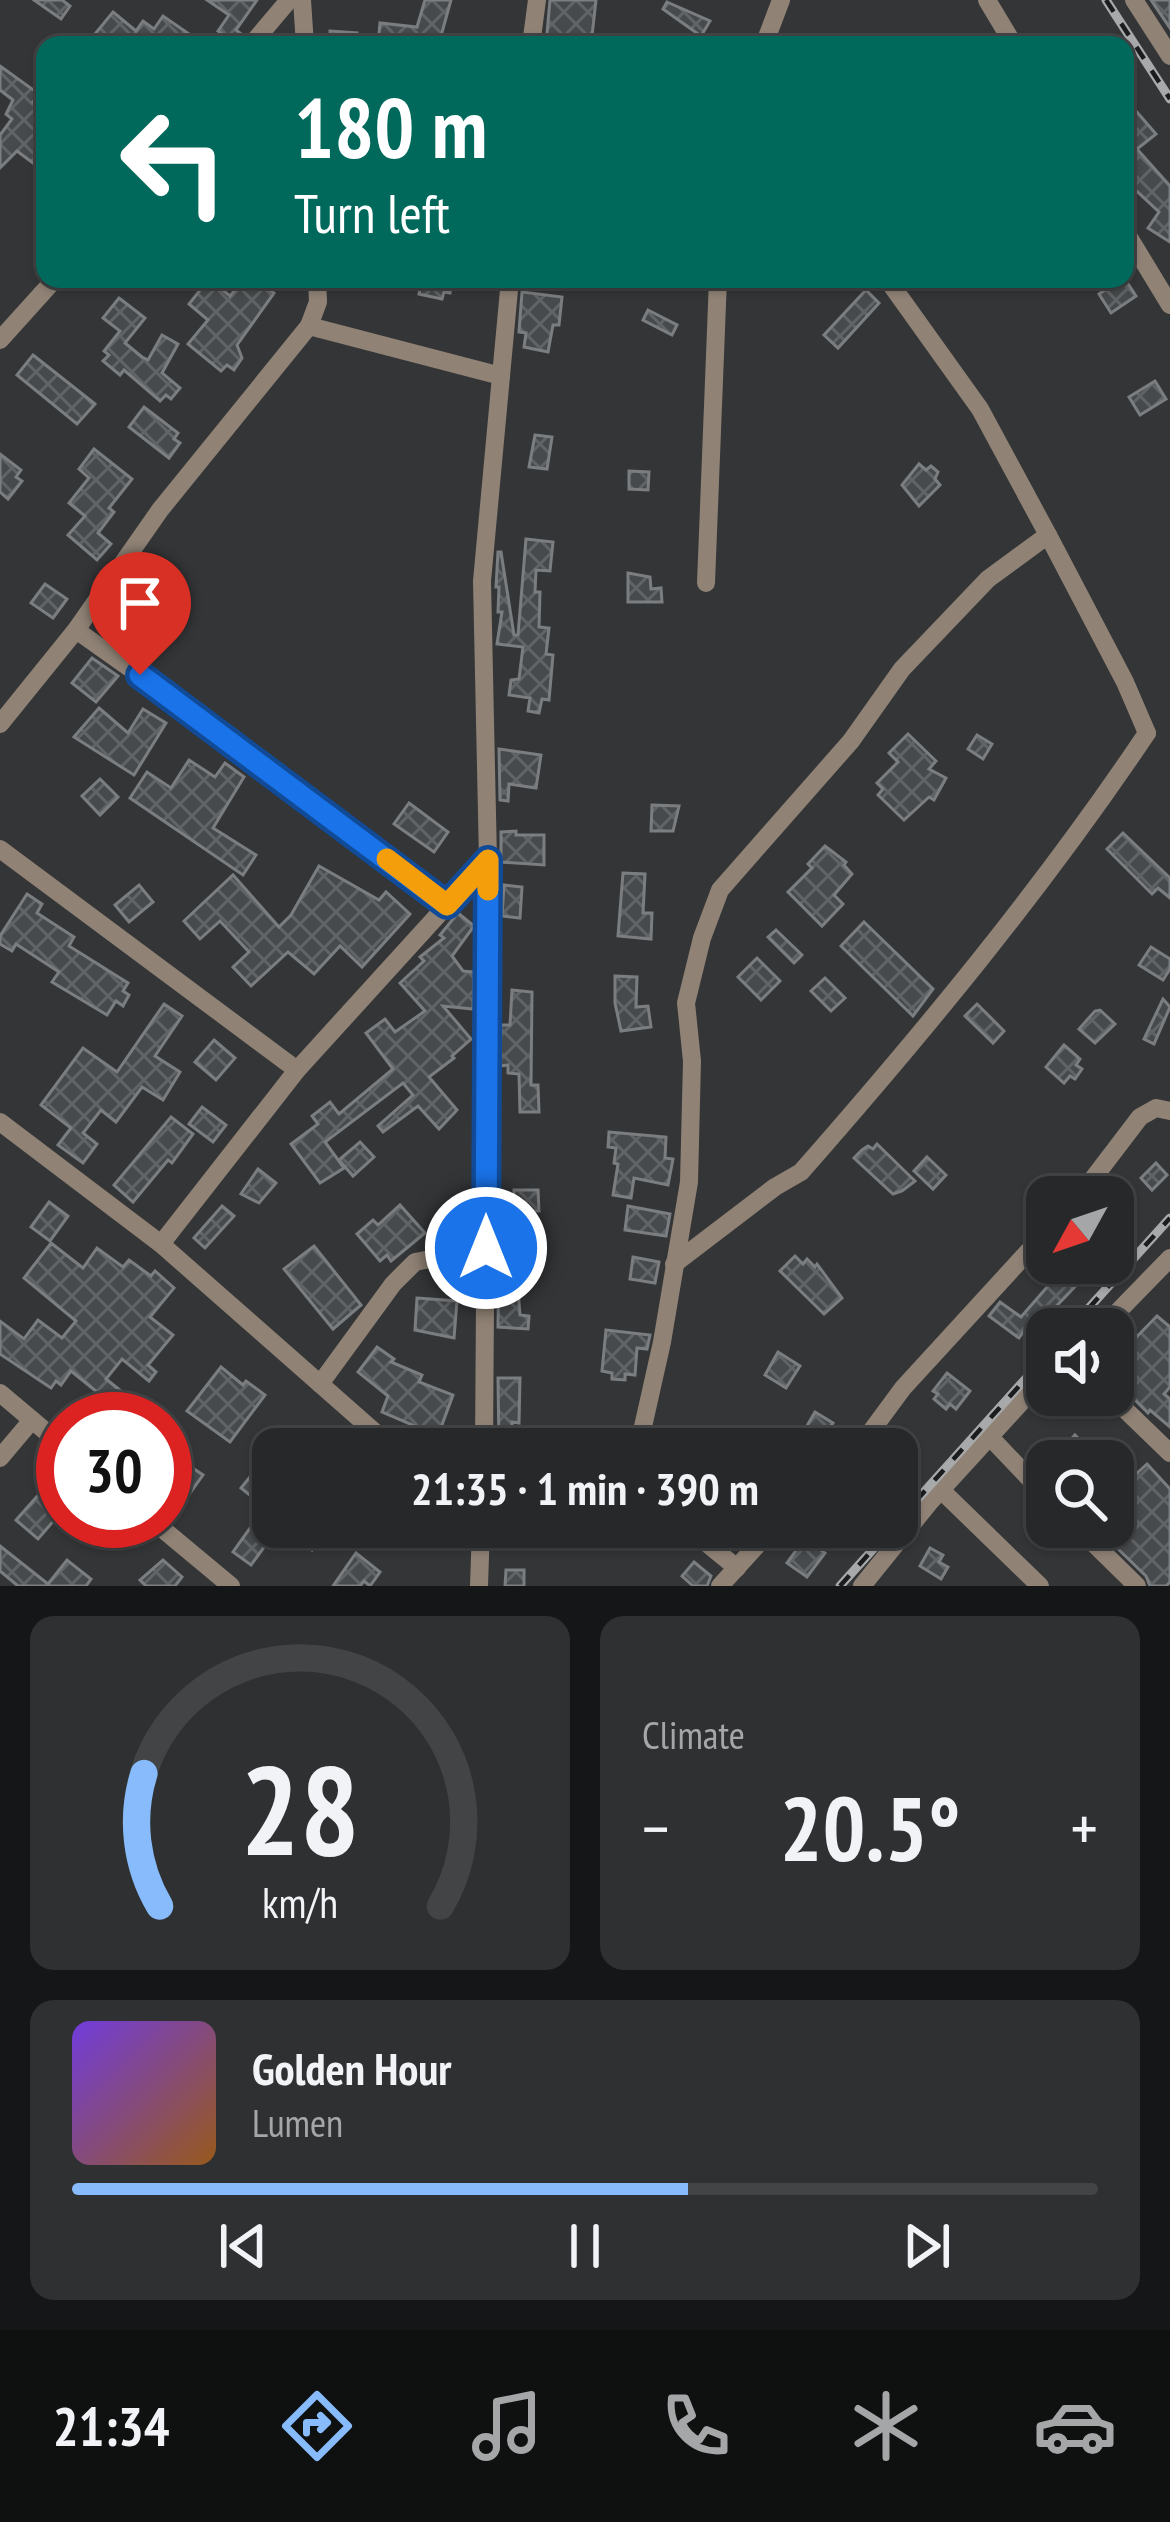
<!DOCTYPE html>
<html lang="en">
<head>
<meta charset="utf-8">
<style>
  :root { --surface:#262829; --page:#2e3031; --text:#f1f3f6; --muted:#a4a6a8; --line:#424446; --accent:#87bbfb }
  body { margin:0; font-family:"PT Sans Narrow",sans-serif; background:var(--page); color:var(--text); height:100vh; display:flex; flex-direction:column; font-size:45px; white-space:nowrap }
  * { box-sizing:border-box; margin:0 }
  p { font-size:39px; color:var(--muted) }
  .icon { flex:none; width:66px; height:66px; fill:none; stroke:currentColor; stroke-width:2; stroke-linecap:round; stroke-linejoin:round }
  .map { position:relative; height:1586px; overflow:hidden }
  .sheet { display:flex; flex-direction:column; gap:30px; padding:30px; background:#151617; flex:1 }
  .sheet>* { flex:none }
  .banner { position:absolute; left:36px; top:36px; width:1098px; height:252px; border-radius:24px; box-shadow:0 3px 9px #0004,0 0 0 3px var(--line); background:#00695c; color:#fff; overflow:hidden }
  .needle { width:78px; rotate:230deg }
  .controls { position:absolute; left:1026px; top:1176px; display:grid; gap:24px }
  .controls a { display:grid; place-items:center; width:108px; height:108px; border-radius:24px; background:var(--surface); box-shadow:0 3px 9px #0004,0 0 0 3px var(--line); font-size:60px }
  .speed { position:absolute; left:36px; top:1392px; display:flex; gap:24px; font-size:60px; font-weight:700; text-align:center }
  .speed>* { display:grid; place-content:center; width:156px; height:156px; border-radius:50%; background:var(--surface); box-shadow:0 3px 9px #0004,0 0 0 3px var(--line); line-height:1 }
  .speed .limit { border:18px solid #d22; background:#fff; color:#111 }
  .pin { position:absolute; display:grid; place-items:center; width:102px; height:102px; color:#fff; margin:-123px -51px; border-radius:50% 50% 50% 0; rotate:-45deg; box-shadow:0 0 12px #0007 }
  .pin .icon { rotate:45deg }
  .me { position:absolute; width:132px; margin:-66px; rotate:0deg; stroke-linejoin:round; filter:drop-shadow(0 0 9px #0008) }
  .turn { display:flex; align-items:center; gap:42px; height:252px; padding:0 60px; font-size:54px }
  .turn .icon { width:156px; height:156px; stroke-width:2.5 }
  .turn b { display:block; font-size:84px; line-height:102px }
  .big { font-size:90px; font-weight:600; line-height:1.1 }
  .sheet .widget { flex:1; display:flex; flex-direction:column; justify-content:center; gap:18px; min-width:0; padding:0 42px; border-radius:24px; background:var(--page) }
  .sheet .dial { align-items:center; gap:0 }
  .dial svg { height:312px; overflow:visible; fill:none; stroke:var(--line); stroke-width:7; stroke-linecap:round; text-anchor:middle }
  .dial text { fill:var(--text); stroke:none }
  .song { display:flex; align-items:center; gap:36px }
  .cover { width:144px; height:144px; border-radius:18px; background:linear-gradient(135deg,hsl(260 70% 55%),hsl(30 70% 35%)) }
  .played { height:12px; border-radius:6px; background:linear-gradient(90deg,var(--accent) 60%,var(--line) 60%) }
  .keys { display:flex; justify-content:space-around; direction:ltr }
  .heat { display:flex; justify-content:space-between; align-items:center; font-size:66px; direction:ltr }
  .sheet .tiles { flex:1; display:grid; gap:30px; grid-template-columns:1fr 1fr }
  .widget:last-child { grid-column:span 2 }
  .trip { position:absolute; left:252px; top:1428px; width:666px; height:120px; border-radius:24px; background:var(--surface); box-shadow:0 3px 9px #0004,0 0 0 3px var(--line); font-weight:600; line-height:120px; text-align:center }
  .tab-bar { display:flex; height:192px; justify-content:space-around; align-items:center; background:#0f1010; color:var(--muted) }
  .tab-bar .icon { width:84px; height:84px }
  .tab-bar .active { color:var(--accent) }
  .tab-bar b { font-size:54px; color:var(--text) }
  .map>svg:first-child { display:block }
</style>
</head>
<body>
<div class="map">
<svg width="1170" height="1586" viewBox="0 0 1170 1586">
  <defs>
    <pattern id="building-cross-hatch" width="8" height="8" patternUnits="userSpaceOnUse" patternTransform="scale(3)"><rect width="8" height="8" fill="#474a4c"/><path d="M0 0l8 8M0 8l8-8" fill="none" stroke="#616466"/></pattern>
  </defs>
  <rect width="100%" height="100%" fill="#333537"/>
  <g fill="url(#building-cross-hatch)" stroke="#7b7e80" stroke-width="3">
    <polygon points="34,0 62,0 70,6 61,19"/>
    <polygon points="207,0 257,0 236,30 240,33 234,42 218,31 229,15"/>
    <polygon points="425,0 451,0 441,36 463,42 462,45 378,45 380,23 417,27"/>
    <polygon points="550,0 596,0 591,45 546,45"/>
    <polygon points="1151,0 1170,0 1170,28"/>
    <polygon points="667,2 710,21 701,36 663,9"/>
    <polygon points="113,12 136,31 143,21 154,29 163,16 205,45 153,45 140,37 134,45 96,45 90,40"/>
    <polygon points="330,31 357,33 356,45 330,45"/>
    <polygon points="0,66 39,94 33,102 45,111 35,126 45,133 45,172 17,151 0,168 0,135 12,119 6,114 13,100 0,90"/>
    <polygon points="1136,111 1156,134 1137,149 1170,186 1170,242 1148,228 1159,212 1125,180 1125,135 1130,141 1133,139 1125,130 1125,121"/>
    <polygon points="209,279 230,296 244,279 256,279 274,293 237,345 242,358 234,370 227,365 221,371 188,344 208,320 189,304"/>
    <polygon points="422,279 452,279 450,293 444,292 442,299 419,294"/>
    <polygon points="1107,279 1125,279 1136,296 1111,313 1099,294 1111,286"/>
    <polygon points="866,290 879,303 838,348 824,335"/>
    <polygon points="522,292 562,297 559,325 553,325 548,352 524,347 526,333 519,332"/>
    <polygon points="119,298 145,318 125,343 142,357 148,360 162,335 178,344 162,373 180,388 171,399 166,395 160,401 124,370 120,375 103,361 109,355 104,351 120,331 103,318"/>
    <polygon points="648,310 677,325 672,335 643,320"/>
    <polygon points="33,355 95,404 77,424 17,375"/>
    <polygon points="1155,381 1166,399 1140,415 1129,397"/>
    <polygon points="144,407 178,433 174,439 180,443 169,458 129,427"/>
    <polygon points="535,435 552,437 547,469 529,467"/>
    <polygon points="94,449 132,479 109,508 114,512 98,533 111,544 97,560 68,535 85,516 69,503 89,478 79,469"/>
    <polygon points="0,454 21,470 16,477 22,481 8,499 0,492"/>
    <polygon points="919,464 926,470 931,466 938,472 935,479 940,485 919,506 902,485"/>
    <polygon points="629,471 649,472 648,490 629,489"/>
    <polygon points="526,539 553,542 550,571 536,570 535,592 540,592 539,627 549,628 546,654 553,655 549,700 542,699 539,713 528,711 530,698 509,695 511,680 519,679 523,647 497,644 502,612 498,612 499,587 496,587 498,552 501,552 514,635 518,635"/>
    <polygon points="628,573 650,577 651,589 661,588 662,602 628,602"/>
    <polygon points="45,584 67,599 53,618 31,603"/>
    <polygon points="92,658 118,676 96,702 72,683"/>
    <polygon points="99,708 128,733 143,709 166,723 134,775 74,737"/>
    <polygon points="908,734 936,761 929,769 946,778 934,800 929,797 904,820 878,795 883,789 877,783 898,762 889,753"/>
    <polygon points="977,735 992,744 983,759 968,749"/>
    <polygon points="499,749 541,755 536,788 509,784 508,801 500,800"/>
    <polygon points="189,760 215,777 225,763 244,777 213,828 256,855 243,875 130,798 147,772 171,788"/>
    <polygon points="100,779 118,797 100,815 82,796"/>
    <polygon points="409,803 448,832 434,852 394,824"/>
    <polygon points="652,805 679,806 673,831 651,831"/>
    <polygon points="516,831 516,835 544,835 544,865 501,862 501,832"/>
    <polygon points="1123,833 1170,878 1170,898 1158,888 1152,894 1107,849"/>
    <polygon points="825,846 846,862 844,865 852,874 834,895 843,904 822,926 788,892 812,868 808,864"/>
    <polygon points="319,866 379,900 386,892 410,914 362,967 340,946 314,974 288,952 251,986 233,967 249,952 220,921 200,939 184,921 233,875 279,927 291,915"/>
    <polygon points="623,873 645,874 643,913 652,913 651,939 618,936"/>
    <polygon points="139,885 153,902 129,922 115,905"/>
    <polygon points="504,885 522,887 520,918 502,916"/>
    <polygon points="27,894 42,904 37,913 74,937 69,946 128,983 123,991 129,995 123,1006 116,1001 107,1015 52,982 59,972 16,944 12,951 0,944 0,936"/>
    <polygon points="458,913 474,926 452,956 463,971 474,972 473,1009 443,1006 471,1039 452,1056 454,1058 429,1077 457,1110 439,1129 418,1106 383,1132 378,1126 413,1095 403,1083 325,1142 344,1168 320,1183 291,1144 318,1124 312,1116 330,1102 339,1114 393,1069 366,1033 385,1019 395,1032 425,1011 400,983 424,961 420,957 444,938 440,935"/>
    <polygon points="864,922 933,989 913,1016 841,946"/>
    <polygon points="776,930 802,955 794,963 768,937"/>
    <polygon points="1151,947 1170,959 1170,969 1163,980 1139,965"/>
    <polygon points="757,958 780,981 761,1000 738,977"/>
    <polygon points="615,976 637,977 636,1007 648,1006 651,1027 621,1031 615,1003"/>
    <polygon points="825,978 845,998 831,1011 811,991"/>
    <polygon points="512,990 532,992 531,1085 538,1085 539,1112 520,1112 519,1074 508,1073 508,1065 500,1066 501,1025 510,1025"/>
    <polygon points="1163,999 1170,1007 1154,1044 1144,1039"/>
    <polygon points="164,1004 182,1016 155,1056 180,1072 163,1100 142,1087 116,1122 101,1110 83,1133 97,1144 83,1163 58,1145 71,1128 41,1105 83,1048 117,1072"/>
    <polygon points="977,1004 1004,1031 993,1043 965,1016"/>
    <polygon points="1100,1010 1115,1024 1095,1043 1079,1029 1095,1011"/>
    <polygon points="214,1040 235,1058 216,1080 195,1062"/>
    <polygon points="1064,1045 1080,1059 1076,1065 1082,1069 1075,1079 1070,1076 1064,1083 1046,1067"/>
    <polygon points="202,1107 226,1125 213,1142 189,1124"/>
    <polygon points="171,1117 193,1134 172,1163 168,1160 133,1202 114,1185"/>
    <polygon points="609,1132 666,1137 665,1158 673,1159 668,1185 634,1178 631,1198 613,1195 618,1164 614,1163 616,1148 608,1147"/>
    <polygon points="360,1142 374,1157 353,1176 339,1160"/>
    <polygon points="877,1144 915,1181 902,1191 893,1194 854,1158 862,1150 868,1146 873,1149"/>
    <polygon points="927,1157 946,1175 933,1189 914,1171"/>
    <polygon points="1156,1163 1167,1175 1152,1190 1141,1178"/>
    <polygon points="258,1169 276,1183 259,1203 241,1194"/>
    <polygon points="514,1190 538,1190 539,1211 514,1211"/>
    <polygon points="49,1202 68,1216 50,1241 31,1227"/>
    <polygon points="400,1205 425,1233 391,1261 387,1255 380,1261 357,1234 373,1220 378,1225"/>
    <polygon points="222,1206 234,1216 205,1248 194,1238"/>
    <polygon points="628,1206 670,1214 666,1236 625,1230"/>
    <polygon points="51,1243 83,1268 97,1248 123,1267 129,1260 151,1276 155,1271 174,1288 150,1317 173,1335 148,1365 156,1372 149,1381 122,1359 106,1379 156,1419 118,1419 97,1402 102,1396 71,1371 61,1385 56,1381 51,1388 0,1354 0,1321 24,1339 38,1320 62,1338 76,1321 24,1278"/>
    <polygon points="314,1246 361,1305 333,1329 284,1269"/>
    <polygon points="515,1247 520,1315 529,1316 528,1329 498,1327 499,1248"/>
    <polygon points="795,1256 803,1264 807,1259 815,1267 817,1264 842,1298 824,1314 780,1271"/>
    <polygon points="633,1257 659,1262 655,1283 630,1279"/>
    <polygon points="1050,1263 1081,1263 1090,1271 1043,1320 1036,1314 1019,1338 989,1316 1000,1302 1021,1317 1055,1278 1051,1274 1056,1270"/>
    <polygon points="417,1298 457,1301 454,1338 415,1330"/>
    <polygon points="1157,1316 1170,1327 1170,1387 1164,1394 1170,1399 1170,1427 1150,1410 1148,1413 1113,1378 1113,1361"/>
    <polygon points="606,1330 650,1335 647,1349 637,1348 635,1375 625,1374 625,1380 612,1379 612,1373 602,1371"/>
    <polygon points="377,1347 394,1359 391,1362 422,1375 419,1382 453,1395 433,1449 415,1438 422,1429 382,1412 388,1396 358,1372"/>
    <polygon points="778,1352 800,1366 786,1388 765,1375"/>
    <polygon points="221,1367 243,1385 246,1381 265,1395 230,1442 187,1411"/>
    <polygon points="947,1373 970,1391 956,1409 950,1404 946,1409 934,1399 938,1394 933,1391"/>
    <polygon points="498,1378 520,1378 519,1423 512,1422 513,1449 499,1449"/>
    <polygon points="815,1412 833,1423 818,1447 801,1436"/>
    <polygon points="730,1430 747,1449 709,1449"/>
    <polygon points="890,1430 916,1455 897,1481 897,1449 882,1440"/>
    <polygon points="764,1431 785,1449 749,1449"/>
    <polygon points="1075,1435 1101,1461 1074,1461 1062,1449"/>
    <polygon points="273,1454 273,1490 262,1505 241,1488 253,1473 258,1477"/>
    <polygon points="178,1458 203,1475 181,1506 175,1502 166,1515 165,1478"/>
    <polygon points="1147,1464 1170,1489 1170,1582 1166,1586 1150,1586 1146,1576 1115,1546 1125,1535 1113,1522 1113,1472 1125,1484"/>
    <polygon points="41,1492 62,1511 38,1539 16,1520"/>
    <polygon points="255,1521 273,1535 251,1565 233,1552"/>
    <polygon points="284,1527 330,1527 312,1550"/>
    <polygon points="805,1538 825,1553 807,1577 787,1563"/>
    <polygon points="0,1546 48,1584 67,1560 91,1579 86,1586 18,1586 0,1571"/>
    <polygon points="930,1548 943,1555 939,1562 948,1567 941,1579 920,1566"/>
    <polygon points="356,1553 380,1572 370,1586 364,1581 360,1586 333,1586"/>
    <polygon points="163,1560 182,1577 175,1586 146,1586 140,1580"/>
    <polygon points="694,1562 711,1576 707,1586 693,1586 682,1576"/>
    <polygon points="506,1570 524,1570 524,1586 505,1586"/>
  </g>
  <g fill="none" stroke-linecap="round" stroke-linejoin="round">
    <g stroke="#908275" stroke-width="18">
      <polyline points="302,0 305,45"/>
      <polyline points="987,0 1014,45"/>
      <polyline points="1134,0 1170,56"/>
      <polyline points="251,45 289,0"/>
      <polyline points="531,45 537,0"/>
      <polyline points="764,45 781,0"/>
      <polyline points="1125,231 1170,305"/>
      <polyline points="309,326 501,376"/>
      <polyline points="0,340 55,279"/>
      <polyline points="1048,535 1125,682 1147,733"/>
      <polyline points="706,583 718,279"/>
      <polyline points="76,630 203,720 447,905"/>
      <polyline points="0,724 76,630 160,510 309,326 318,302 317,279"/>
      <polyline points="0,849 297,1070"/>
      <polyline points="0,1122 161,1244 394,1449"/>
      <polyline points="1079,1197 1140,1117 1156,1108 1170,1111"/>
      <polyline points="161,1244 297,1070 488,860"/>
      <path d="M 674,1264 L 775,1187 L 801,1172 C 924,1032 1043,888 1147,733"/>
      <polyline points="1101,1329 1170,1258"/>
      <polyline points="320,1384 393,1284 415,1262 486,1248"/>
      <polyline points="0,1393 63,1446"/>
      <polyline points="1110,1395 1170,1453"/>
      <polyline points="989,1436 1047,1497"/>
      <polyline points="484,1449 488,860 482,581 510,279"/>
      <polyline points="638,1449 662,1342 689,1182 692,1061 686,1003 702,938 720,890 851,741 902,669 988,579 1048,535 980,409 887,279"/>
      <polyline points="858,1449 903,1388 1047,1231"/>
      <polyline points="0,1458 32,1420"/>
      <polyline points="941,1490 1040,1586"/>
      <polyline points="153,1521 231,1586"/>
      <polyline points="687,1527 737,1568"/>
      <polyline points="737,1527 759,1543 777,1527"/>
      <polyline points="1077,1527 1137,1586"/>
      <polyline points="479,1586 481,1527"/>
      <polyline points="720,1586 759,1543"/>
      <polyline points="862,1586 929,1503 1047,1374"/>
    </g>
    <g stroke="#a7a9aa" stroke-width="9">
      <g id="rail">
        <polyline points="1106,0 1170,99"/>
        <polyline points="1070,1329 1170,1218"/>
        <polyline points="897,1522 1047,1355"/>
        <polyline points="840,1586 893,1527"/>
      </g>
    </g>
    <use href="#rail" stroke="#1b1c1d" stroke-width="4.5" stroke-dasharray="14" stroke-linecap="butt"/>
  </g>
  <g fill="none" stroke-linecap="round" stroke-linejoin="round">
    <g stroke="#114b97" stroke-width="30">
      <polyline id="route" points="140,675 447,905 488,860 486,1248"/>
    </g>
    <use href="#route" stroke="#1a73e8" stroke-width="21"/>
    <polyline stroke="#f59e0b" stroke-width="21" points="387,859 447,905 488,860 488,890"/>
  </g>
</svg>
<div class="controls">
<a><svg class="needle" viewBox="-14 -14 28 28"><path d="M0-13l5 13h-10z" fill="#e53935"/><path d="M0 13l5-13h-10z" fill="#a4a6a8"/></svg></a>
<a><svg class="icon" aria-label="sound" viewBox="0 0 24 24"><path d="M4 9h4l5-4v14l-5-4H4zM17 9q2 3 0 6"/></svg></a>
<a><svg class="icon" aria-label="search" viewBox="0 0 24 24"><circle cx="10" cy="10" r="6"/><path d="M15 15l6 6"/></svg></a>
</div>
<div class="speed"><div class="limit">30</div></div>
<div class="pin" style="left:140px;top:675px;background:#d93025"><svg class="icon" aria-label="arrive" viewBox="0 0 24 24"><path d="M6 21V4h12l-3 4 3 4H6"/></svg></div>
<svg class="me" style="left:486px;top:1248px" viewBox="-20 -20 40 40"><circle r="17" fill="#1a73e8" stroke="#fff" stroke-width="3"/><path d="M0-11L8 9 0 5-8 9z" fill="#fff"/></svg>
<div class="trip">21:35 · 1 min · 390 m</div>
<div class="banner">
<div class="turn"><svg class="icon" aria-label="left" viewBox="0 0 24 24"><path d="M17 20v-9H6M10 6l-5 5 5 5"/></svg><div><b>180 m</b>Turn left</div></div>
</div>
</div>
<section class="sheet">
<div class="tiles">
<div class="widget dial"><svg viewBox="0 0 100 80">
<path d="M14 69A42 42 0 1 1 86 69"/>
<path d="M14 69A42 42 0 0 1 10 35" stroke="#87bbfb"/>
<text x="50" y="56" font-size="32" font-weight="700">28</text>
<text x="50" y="72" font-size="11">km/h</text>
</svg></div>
<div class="widget"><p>Climate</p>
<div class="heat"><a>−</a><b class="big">20.5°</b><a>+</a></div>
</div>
<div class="widget">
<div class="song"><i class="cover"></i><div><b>Golden Hour</b><p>Lumen</p></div></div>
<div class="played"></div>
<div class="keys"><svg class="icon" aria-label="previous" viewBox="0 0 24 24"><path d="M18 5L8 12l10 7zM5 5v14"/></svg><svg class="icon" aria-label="pause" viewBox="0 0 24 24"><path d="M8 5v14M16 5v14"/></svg><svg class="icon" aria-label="next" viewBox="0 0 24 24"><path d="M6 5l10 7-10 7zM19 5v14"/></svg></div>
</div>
</div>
</section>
<nav class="tab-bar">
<b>21:34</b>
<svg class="icon active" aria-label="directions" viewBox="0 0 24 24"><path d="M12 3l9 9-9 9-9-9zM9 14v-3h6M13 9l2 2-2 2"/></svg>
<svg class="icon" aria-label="music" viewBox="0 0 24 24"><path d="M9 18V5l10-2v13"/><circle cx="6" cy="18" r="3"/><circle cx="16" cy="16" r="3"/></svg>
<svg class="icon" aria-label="phone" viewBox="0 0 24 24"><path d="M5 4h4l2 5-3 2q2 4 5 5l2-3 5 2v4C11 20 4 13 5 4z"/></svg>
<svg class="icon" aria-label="climate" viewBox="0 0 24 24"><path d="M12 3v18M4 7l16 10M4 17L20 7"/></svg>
<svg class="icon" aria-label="car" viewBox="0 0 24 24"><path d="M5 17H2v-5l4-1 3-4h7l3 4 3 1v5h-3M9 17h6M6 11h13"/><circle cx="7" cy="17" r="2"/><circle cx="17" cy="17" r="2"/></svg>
</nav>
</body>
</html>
